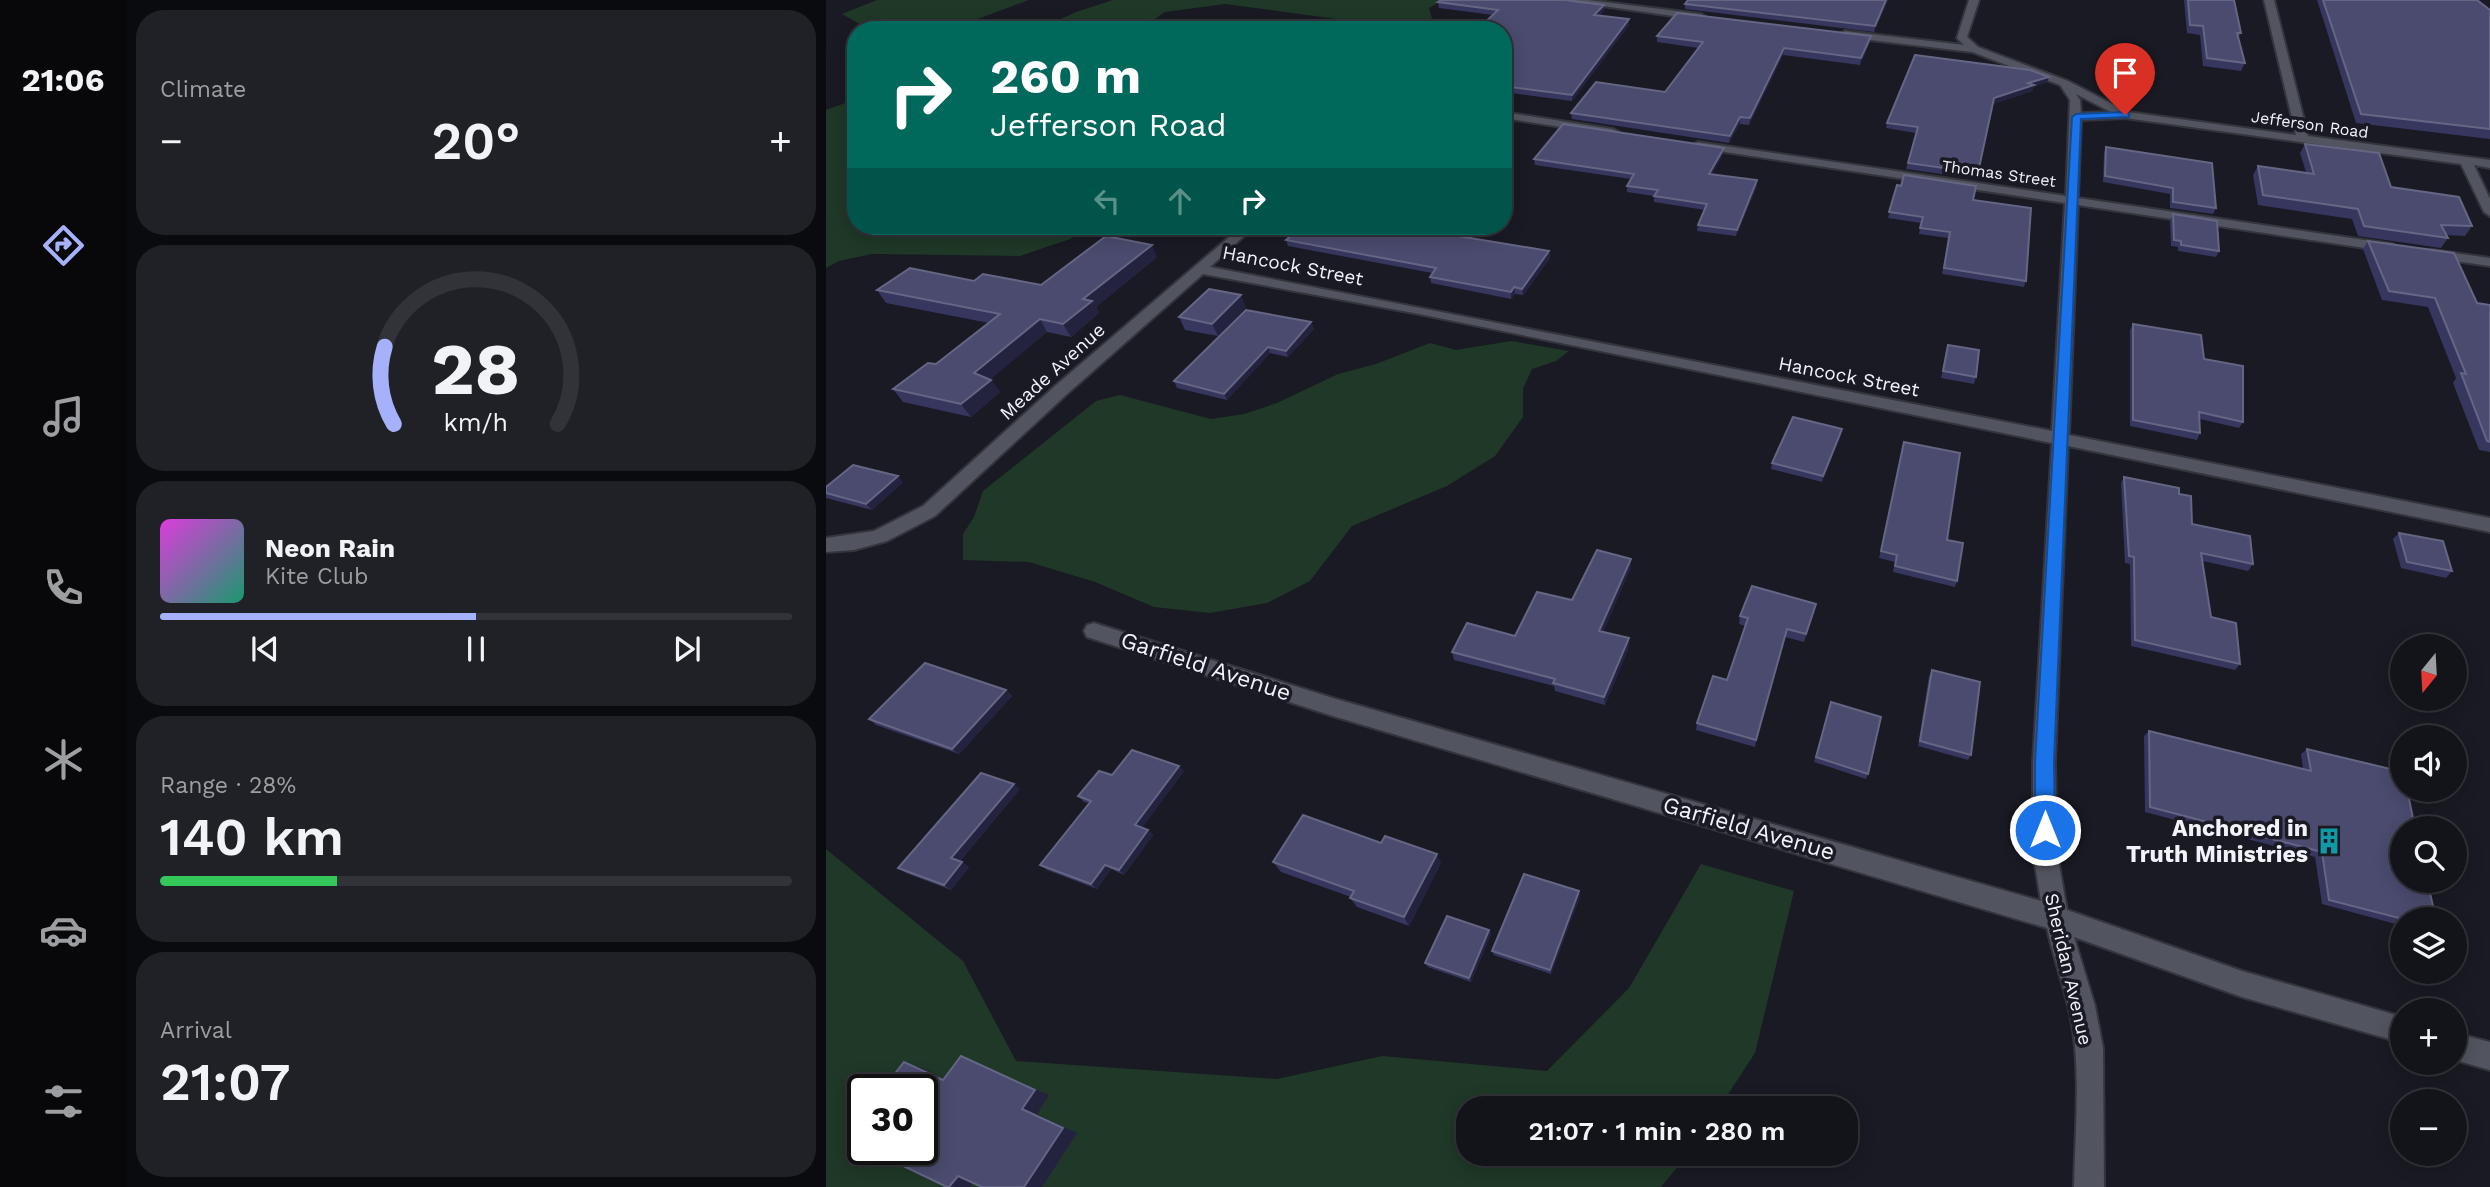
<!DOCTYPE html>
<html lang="en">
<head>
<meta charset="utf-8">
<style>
  :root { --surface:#13141a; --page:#202127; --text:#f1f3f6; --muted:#9d9ea2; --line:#323339; --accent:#a6b1fc }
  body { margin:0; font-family:"Work Sans",sans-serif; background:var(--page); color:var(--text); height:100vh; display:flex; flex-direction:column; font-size:26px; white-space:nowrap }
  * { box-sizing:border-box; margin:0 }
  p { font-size:23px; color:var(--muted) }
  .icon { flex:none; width:38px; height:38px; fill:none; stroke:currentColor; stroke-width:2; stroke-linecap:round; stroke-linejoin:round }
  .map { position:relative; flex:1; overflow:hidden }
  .side { display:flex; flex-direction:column; gap:10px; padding:10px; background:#0a0b0e; width:700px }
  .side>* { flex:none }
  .hud { position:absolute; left:21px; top:21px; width:665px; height:214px; border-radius:28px; box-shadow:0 4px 18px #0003,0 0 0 2px var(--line); background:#00695c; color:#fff; overflow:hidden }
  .needle { width:46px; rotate:198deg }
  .controls { position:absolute; left:1564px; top:634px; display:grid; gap:14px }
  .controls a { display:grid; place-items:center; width:77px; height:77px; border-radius:50%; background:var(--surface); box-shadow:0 4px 18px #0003,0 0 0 2px var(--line); font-size:35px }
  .speed { position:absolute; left:21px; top:1074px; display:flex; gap:14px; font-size:35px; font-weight:700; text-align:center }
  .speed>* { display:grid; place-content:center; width:91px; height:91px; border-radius:50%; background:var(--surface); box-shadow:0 4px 18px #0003,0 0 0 2px var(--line); line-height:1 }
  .speed .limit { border:4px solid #111; border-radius:10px; background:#fff; color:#111 }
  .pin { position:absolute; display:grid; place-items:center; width:60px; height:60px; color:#fff; margin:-72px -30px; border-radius:50% 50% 50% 0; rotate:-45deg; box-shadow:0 0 7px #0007 }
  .pin .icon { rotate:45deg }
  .me { position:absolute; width:77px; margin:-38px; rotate:0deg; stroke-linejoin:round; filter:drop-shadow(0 0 5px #0008) }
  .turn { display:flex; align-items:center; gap:24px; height:147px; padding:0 28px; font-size:32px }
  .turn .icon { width:91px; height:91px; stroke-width:2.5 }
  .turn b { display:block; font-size:49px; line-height:60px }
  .lanes { display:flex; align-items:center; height:66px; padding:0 28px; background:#0003; justify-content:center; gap:35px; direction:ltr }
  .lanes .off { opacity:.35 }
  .big { font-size:52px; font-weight:600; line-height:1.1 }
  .side .card { flex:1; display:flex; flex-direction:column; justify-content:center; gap:10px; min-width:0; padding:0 24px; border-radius:28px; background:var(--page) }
  .side .dial { align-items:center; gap:0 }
  .dial svg { height:182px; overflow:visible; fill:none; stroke:var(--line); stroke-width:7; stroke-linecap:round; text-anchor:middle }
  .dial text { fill:var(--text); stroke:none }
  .song { display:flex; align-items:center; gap:21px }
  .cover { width:84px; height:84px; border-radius:10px; background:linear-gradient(135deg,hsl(300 70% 55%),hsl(160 70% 35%)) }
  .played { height:7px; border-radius:4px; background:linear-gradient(90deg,var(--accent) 50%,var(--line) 50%) }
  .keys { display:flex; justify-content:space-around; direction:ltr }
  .heat { display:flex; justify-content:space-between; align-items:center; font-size:38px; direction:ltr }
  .charge { height:10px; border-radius:5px; background:linear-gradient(90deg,#34c759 28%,var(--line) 0) }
  .trip { position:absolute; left:630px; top:1096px; width:402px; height:70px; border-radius:28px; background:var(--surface); box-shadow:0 4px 18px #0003,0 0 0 2px var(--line); font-weight:600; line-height:70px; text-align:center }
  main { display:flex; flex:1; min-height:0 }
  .tabs { display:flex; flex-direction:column; width:126px; justify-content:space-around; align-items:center; background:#08080a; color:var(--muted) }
  .tabs .icon { width:49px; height:49px }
  .tabs .on { color:var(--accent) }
  .tabs b { font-size:32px; color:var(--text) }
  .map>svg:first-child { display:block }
</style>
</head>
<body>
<main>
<nav class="tabs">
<b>21:06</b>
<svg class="icon on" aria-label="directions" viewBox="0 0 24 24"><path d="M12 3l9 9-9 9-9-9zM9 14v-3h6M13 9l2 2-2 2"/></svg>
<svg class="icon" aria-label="music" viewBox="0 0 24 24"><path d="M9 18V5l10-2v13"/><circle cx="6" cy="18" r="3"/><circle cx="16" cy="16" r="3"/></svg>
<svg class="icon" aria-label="phone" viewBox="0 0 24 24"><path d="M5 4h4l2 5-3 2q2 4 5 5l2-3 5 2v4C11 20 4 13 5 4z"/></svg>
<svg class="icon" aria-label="climate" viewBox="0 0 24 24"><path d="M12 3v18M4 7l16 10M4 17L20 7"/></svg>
<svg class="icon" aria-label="car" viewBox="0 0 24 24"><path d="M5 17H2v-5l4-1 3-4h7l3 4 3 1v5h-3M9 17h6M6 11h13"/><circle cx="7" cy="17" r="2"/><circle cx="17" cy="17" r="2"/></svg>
<svg class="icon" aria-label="filters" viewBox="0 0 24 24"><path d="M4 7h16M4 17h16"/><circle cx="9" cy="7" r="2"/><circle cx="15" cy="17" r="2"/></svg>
</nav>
<section class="side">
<div class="card"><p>Climate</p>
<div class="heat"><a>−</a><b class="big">20°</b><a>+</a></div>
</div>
<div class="card dial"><svg viewBox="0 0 100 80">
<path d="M14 69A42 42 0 1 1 86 69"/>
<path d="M14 69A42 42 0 0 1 10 35" stroke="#a6b1fc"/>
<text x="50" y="56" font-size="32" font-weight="700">28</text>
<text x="50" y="72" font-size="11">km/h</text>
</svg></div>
<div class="card">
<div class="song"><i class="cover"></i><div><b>Neon Rain</b><p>Kite Club</p></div></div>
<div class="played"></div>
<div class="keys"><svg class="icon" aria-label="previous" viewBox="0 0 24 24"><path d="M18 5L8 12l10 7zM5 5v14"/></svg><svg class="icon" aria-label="pause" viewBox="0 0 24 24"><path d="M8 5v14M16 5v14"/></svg><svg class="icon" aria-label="next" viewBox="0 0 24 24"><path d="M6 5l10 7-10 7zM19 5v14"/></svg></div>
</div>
<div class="card"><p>Range · 28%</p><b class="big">140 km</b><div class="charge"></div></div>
<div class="card"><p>Arrival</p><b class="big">21:07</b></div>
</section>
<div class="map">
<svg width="1664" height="1187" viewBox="0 0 1664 1187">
  <rect width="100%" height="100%" fill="#191a23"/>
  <g fill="#1f3827" fill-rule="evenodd">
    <polygon points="51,0 203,0 122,30 44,30 16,14"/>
    <polygon points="287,0 617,0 603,8 606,18 601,30 512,30 510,19 399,4 339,12 313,30 211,30 250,12"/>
    <polygon points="30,99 30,226 234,226 247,238 194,256 46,254 13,261 0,268 0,110"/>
    <polygon points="685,341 743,351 730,361 706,369 697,389 697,417 669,456 621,486 526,526 484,581 441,603 384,613 328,607 269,582 203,562 137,560 137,534 148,517 157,491 270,401 294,395 385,419 418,414 451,403 512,374 550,364 604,343 630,350"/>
    <path d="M 0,849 L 137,961 L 190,1061 L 451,1079 L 556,1056 L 721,1071 L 803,988 L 875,864 L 968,891 L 929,1053 L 893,1108 L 642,1108 L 642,1153 L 863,1153 L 835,1187 L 0,1187 ZM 37,1090 L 96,1090 L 96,1150 L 37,1150 Z"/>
  </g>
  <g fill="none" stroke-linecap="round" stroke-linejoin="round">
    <g stroke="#34353c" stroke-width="4">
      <g id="minor">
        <polygon points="735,0 762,0 875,14 880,17 875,20"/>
        <path d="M 1143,0 L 1153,0 L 1141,37 L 1152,47 L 1242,81 L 1302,112 L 1470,135 L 1438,0 L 1448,0 L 1482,136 L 1664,160 L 1664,168 L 1648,165 L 1664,199 L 1664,216 L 1658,212 L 1635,164 L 1299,118 L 1255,120 L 1252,198 L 1566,244 L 1573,248 L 1566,252 L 1252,205 L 1243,435 L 1664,518 L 1664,532 L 1242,446 L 1229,762 L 1231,853 L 1241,910 L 1416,971 L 1577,1017 L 1577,1043 L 1416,997 L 1248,937 L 1269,1006 L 1277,1048 L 1278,1187 L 1248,1187 C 1249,1141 1253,1093 1249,1047 C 1246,1006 1230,968 1221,928 L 510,717 L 261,637 L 258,631 L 261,625 L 268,623 L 510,699 L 1215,901 L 1207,853 L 1207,762 L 1226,443 L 593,314 L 377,274 L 241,394 L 109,516 L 61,541 L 28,550 L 0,552 L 0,538 L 48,531 L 97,506 L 229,386 L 416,226 L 429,226 L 384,267 L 1226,431 L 1239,203 L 872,148 L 866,145 L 872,142 L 1240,196 L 1244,100 L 1234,85 L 1146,52 L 1019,37 L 1014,34 L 1019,31 L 1138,45 L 1131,38 ZM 1250,94 L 1285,112 L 1255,113 L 1254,100 Z"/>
        <polygon points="677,112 787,129 793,132 787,135 677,118"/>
        <polygon points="1606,250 1664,258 1664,266 1601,257 1601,251"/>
        <polygon points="1629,1033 1664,1042 1664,1070 1629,1060"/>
      </g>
    </g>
    <use href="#minor" fill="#52545f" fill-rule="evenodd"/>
  </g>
  <g fill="#37365e">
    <polygon points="1062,0 1048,32 859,9 859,4"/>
    <polygon points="1358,0 1408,0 1415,33 1412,38 1419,63 1415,71 1377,66 1374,35 1361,33"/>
    <polygon points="1491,0 1651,0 1664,10 1664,139 1530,123"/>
    <polygon points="612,2 778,10 773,16 803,25 746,101 677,92 677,30 667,15 613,8"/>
    <polygon points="831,36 1044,42 1034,65 957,55 923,125 914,124 903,143 746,119 745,113 839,92 872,48 831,42"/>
    <polygon points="1221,83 1208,86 1206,91 1167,104 1151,179 1080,169 1090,133 1060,128 1061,123"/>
    <polygon points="1479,144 1565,187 1646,226 1639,236 1620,235 1622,238 1615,248 1532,236 1526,219 1432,205 1427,175 1432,166 1480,172 1474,153"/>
    <polygon points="1280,147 1390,208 1387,214 1344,208 1344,194 1277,182 1278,153"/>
    <polygon points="898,148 897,154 886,174 931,186 910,236 871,231 872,225 879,210 828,202 828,196 801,192 801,186 805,179 709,165 708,159"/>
    <polygon points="1071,185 1147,200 1200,281 1198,287 1116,274 1122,238 1093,234 1095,223 1062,218"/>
    <polygon points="1347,214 1393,251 1390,257 1352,251 1352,247 1345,246 1344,221"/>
    <polygon points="460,240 723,251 724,258 697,295 689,294 685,299 605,283 604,277 606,273 462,246"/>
    <polygon points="1542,241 1651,303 1664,305 1664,452 1653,450 1627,383 1630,378 1602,307 1556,300 1537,249"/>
    <polygon points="331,257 270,307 273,313 245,337 221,332 164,379 174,392 145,417 77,402 67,389 110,364 163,323 60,303 51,290 148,281 215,285"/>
    <polygon points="420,307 392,336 359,330 353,317"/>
    <polygon points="485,322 488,329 462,357 444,353 401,400 351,388 348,381"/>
    <polygon points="1307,324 1378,359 1417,422 1413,428 1374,419 1374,433 1371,440 1304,426 1304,330"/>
    <polygon points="1122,345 1150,377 1148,384 1115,378"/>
    <polygon points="1015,435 996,482 945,469 946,463"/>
    <polygon points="1077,448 1121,540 1131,581 1129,587 1067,572 1069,562 1053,558"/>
    <polygon points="1298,477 1353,494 1366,524 1427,564 1422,571 1377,561 1385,617 1414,664 1409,670 1305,646 1304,564 1299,563 1295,483"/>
    <polygon points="77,482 46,510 0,498 0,487"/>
    <polygon points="1573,533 1626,571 1620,578 1575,568 1567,539"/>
    <polygon points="805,567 777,632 803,647 779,705 729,691 728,686 628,660 626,652 689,636 746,600"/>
    <polygon points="988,612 978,642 959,637 929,747 870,730 871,723 901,680 919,626 913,624 914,616"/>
    <polygon points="1106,670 1145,755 1142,760 1092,746 1103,676"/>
    <polygon points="180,690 186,696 133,754 50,725 43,719"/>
    <polygon points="1005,702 1042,774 1040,779 988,762"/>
    <polygon points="1323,731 1477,769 1475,754 1481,749 1577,919 1577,926 1496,904 1489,857 1319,812 1318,736"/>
    <polygon points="358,771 316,827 322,830 327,835 298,875 285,869 271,889 221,870 214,865 263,803 258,802 252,796 286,775"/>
    <polygon points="194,789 134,861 143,867 125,890 80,873 72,868"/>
    <polygon points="555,843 615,863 583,926 531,907 524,898 525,897 455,872 447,862"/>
    <polygon points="753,891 754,896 725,974 668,955 666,951"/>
    <polygon points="663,930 665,934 645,982 602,967 599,963"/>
  </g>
  <g fill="#23223f">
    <polygon points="1060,0 1062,0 1048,32 1049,26"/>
    <polygon points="778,5 778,10 768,20 768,15"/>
    <polygon points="803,19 803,25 746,101 746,95"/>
    <polygon points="1045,36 1044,42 1034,65 1035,58"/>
    <polygon points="958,48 957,55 923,125 924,118"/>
    <polygon points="1223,77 1221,83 1208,86 1206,91 1167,104 1168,98 1202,83"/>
    <polygon points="914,117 914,124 903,143 904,136"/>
    <polygon points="898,148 897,154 883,180 883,174"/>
    <polygon points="931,180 931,186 910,236 911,230"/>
    <polygon points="326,245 331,257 270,307 273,313 245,337 237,324 257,299"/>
    <polygon points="723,251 724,258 697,295 696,289"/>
    <polygon points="688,287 689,294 685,299 685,292"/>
    <polygon points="415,295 420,307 392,336 386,324"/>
    <polygon points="214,319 221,332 157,386 148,373"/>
    <polygon points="485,322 488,329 462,357 460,351"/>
    <polygon points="442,347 444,353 401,400 398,394"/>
    <polygon points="165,380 174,392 145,417 135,404"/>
    <polygon points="1016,429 1015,435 996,482 997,476"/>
    <polygon points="72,476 77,482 46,510 40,504"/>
    <polygon points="805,559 805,567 774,639 773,631"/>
    <polygon points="961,629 959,637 929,747 930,740"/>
    <polygon points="803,638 803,647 779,705 778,697"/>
    <polygon points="180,690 186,696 133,754 126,749"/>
    <polygon points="353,766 358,771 315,830 309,825"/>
    <polygon points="188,784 194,789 132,863 125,858"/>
    <polygon points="322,830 327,835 298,875 293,870"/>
    <polygon points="611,854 615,863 583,926 578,917"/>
    <polygon points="136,862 143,867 125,890 118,885"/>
    <polygon points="279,865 285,869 271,889 265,884"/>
    <polygon points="753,891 754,896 725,974 724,970"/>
    <polygon points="663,930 665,934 645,982 643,978"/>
    <polygon points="135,1056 223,1095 211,1114 251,1133 216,1187 198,1187"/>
    <polygon points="78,1062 96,1068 134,1086 117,1080"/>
    <polygon points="132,1176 149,1180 144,1187 123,1187"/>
  </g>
  <g fill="#4b4b6f" stroke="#656584" stroke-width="2">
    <polygon points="615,0 739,0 778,5 768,15 803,19 746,95 677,86 677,30 651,30 672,10 612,2"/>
    <polygon points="862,0 1060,0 1049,26 859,4"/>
    <polygon points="1362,0 1408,0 1415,33 1411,33 1419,63 1381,58 1377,26 1364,25"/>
    <polygon points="1497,0 1651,0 1664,10 1664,129 1535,114"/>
    <polygon points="851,13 1045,36 1035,58 958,48 924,118 914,117 904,136 745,113 770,82 839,92 877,42 831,36"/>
    <polygon points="1089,55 1204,70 1223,77 1202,83 1208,85 1168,98 1152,173 1082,163 1092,127 1061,123"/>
    <polygon points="737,124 898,148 883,174 931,180 911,230 872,225 881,204 828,196 832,190 801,186 808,174 708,159"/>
    <polygon points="1479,144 1553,153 1565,187 1633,197 1646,226 1615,225 1622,238 1538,226 1532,209 1437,195 1432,166 1488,174"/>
    <polygon points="1280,147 1386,163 1390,208 1347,202 1347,188 1279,176"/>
    <polygon points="1078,175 1150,186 1147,200 1205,208 1200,281 1118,268 1124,232 1094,228 1097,217 1063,212 1071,185 1075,186"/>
    <polygon points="1347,214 1391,221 1393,251 1355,245 1355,241 1348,240"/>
    <polygon points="476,226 572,226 723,251 696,289 688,287 685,292 604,277 610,268 460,240"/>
    <polygon points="280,236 326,245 257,299 266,301 237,324 214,319 148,373 165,380 135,404 67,389 102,363 110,364 174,314 51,290 84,268 148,281 157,274 215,285"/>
    <polygon points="1542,241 1628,253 1651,303 1664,305 1664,442 1661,441 1635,373 1640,374 1609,298 1563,291"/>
    <polygon points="383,289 415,295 386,324 353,317"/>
    <polygon points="420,310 485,322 460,351 442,347 398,394 348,381"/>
    <polygon points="1307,324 1375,335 1378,359 1417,366 1417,422 1373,412 1374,433 1307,420"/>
    <polygon points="1122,345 1153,350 1150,377 1117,371"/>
    <polygon points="967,417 1016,429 997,476 946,463"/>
    <polygon points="1078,442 1134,453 1121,540 1137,543 1131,581 1069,566 1071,555 1055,551"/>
    <polygon points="27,465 72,476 40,504 0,493 0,487"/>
    <polygon points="1298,477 1353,488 1353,494 1365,496 1366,524 1424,536 1427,564 1375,553 1385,617 1410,623 1414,664 1309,640 1308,557 1303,556"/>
    <polygon points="1573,533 1617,541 1626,571 1581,562"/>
    <polygon points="771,550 805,559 773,631 803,638 778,697 727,683 729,679 626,652 641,623 689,636 711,592 746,600"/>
    <polygon points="926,586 990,604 980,634 961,629 930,740 871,723 887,676 901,680 922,618 914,616"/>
    <polygon points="99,663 180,690 126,749 43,719"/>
    <polygon points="1106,670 1154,682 1145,755 1094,741"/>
    <polygon points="1005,702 1055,717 1042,774 990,757"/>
    <polygon points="1323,731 1485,771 1481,749 1577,772 1577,789 1581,789 1589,828 1577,828 1577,880 1601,880 1610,919 1577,919 1503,900 1496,852 1324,807"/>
    <polygon points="306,750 353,766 309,825 322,830 293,870 279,865 265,884 214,865 265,801 252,796 273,771 286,775"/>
    <polygon points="155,773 188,784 125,858 136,862 118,885 72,868"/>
    <polygon points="477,815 555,843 559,836 611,854 578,917 524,898 528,891 447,862"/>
    <polygon points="698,874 753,891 724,970 666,951"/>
    <polygon points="621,916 663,930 643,978 599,963"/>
    <polygon points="135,1056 209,1090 196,1109 237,1128 198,1187 156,1187 132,1176 123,1187 121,1187 65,1160 72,1150 96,1150 96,1090 56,1090 78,1062 117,1080"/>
    <polygon points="37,1115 37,1123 32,1121"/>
  </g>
  <polygon fill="#1a73e8" stroke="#114b97" stroke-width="2" points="1299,112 1303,113 1303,117 1255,119 1228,762 1229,830 1226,837 1219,839 1212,837 1209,830 1209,762 1246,117 1250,114"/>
  <defs>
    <g id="building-bare" transform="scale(2.1)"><path d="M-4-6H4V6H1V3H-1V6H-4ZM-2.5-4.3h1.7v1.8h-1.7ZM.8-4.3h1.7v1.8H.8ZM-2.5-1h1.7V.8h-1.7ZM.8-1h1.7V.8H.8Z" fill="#0f9aa8" stroke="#191a23" stroke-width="2.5" paint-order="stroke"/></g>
  </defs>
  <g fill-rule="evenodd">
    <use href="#building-bare" x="1503" y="841"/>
  </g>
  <g text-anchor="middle" stroke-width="7" stroke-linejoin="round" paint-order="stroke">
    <g font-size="16" fill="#f2f3fa" stroke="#191a23">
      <text transform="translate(1484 124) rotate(8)" y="6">Jefferson Road</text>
      <text transform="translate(1173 173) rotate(8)" y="6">Thomas Street</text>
    </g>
    <g font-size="19" fill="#f2f3fa" stroke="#191a23">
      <text transform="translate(467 265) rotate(11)" y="7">Hancock Street</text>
      <text transform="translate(226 371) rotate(-42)" y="7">Meade Avenue</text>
      <text transform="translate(1023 376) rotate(11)" y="7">Hancock Street</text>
      <text transform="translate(1243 969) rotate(77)" y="7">Sheridan Avenue</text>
    </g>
    <g font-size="23" fill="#f2f3fa" stroke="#191a23">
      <text transform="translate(380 666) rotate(18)" y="8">Garfield Avenue</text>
      <text transform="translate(923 828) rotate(16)" y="8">Garfield Avenue</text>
    </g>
    <g font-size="23" font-weight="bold" fill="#f2f3fa" stroke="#191a23" text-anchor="end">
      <text x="1482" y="836">Anchored in<tspan x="1482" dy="26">Truth Ministries</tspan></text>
    </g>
  </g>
</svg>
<div class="controls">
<a><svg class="needle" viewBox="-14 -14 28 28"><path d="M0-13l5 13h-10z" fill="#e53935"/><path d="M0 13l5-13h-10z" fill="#9d9ea2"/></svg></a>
<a><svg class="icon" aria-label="sound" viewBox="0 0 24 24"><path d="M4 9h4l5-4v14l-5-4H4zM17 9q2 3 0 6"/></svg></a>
<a><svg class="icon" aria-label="search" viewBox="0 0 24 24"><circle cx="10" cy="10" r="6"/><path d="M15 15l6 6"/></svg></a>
<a><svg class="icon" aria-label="layers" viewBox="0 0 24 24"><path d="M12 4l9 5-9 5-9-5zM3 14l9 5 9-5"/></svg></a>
<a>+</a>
<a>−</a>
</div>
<div class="speed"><div class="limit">30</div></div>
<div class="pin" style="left:1299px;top:115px;background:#d93025"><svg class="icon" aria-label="arrive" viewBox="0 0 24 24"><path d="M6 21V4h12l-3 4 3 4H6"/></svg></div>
<svg class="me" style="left:1219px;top:830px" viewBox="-20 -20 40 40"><circle r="17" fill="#1a73e8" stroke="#fff" stroke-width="3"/><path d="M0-11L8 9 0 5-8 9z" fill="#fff"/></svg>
<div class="trip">21:07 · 1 min · 280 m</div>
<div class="hud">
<div class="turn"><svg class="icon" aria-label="right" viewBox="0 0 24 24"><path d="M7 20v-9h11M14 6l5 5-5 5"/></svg><div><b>260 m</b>Jefferson Road</div></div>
<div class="lanes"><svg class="icon off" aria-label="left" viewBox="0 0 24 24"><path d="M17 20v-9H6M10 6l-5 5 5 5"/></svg><svg class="icon off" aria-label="ahead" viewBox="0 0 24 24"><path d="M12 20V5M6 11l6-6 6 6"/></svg><svg class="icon" aria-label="right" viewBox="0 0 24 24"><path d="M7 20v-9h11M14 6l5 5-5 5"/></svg></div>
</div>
</div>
</main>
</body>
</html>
